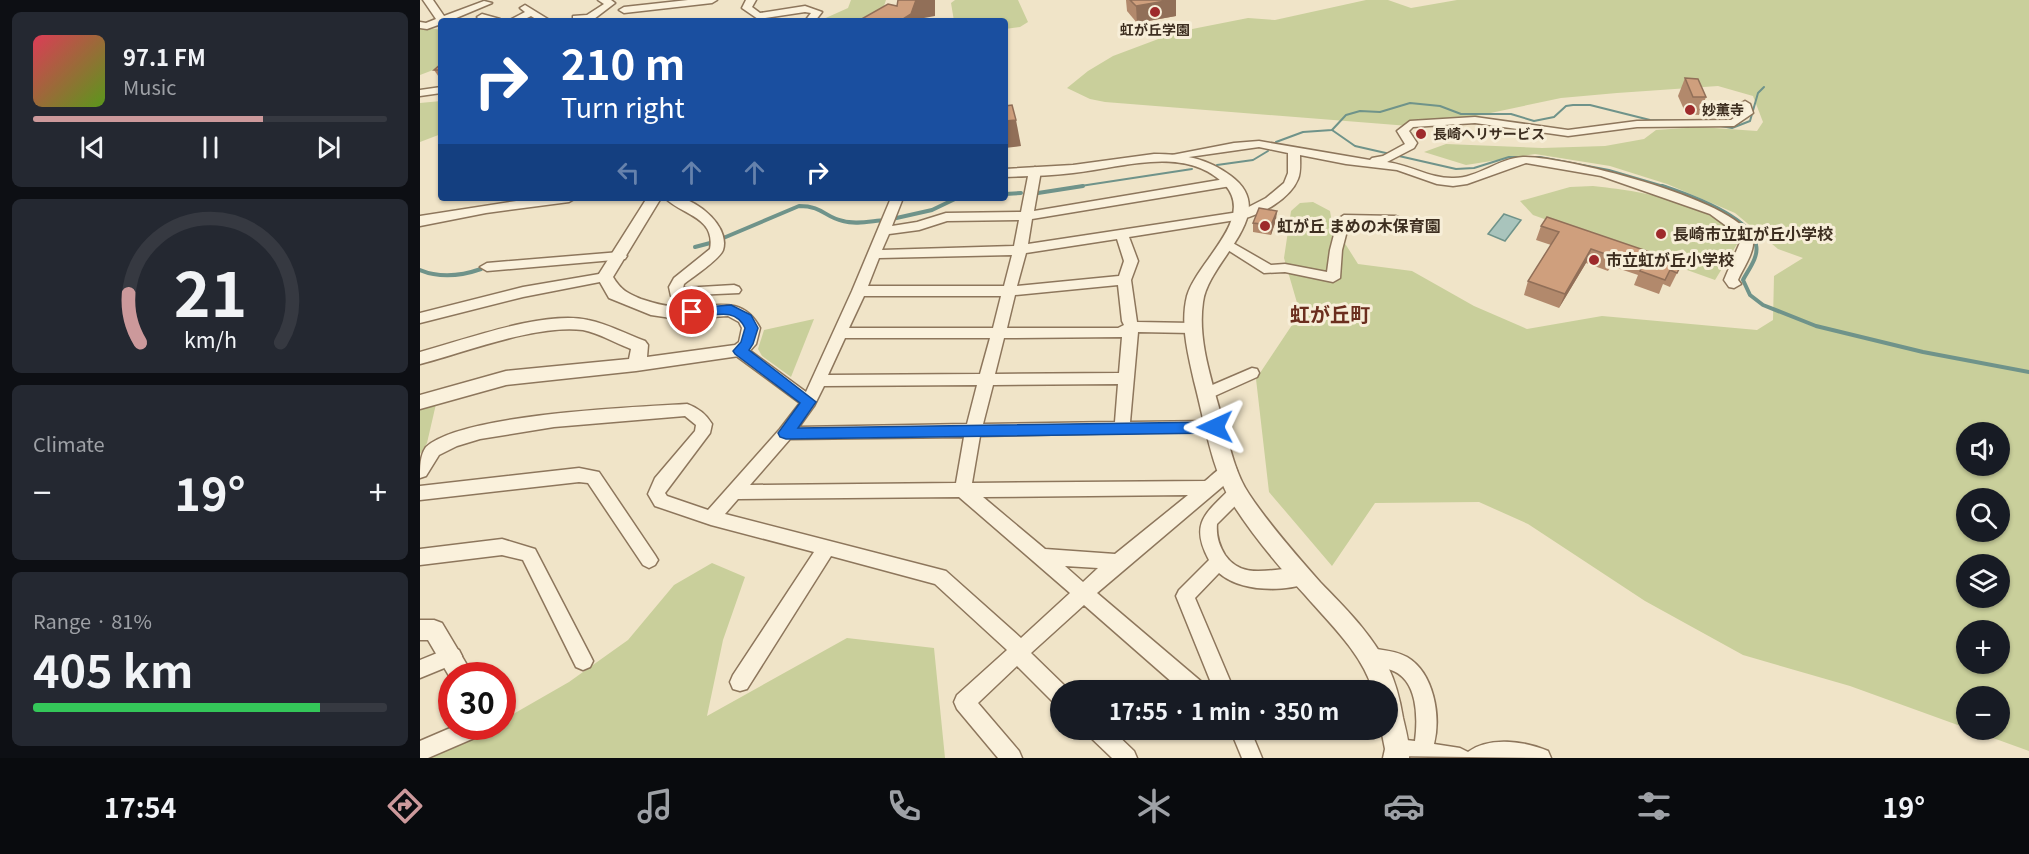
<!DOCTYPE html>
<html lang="en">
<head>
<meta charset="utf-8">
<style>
  :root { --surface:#171b24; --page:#242831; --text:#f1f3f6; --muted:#9ea1a6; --line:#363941; --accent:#cc999b }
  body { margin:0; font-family:Georgia,"Noto Sans JP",serif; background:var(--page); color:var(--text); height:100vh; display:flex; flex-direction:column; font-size:22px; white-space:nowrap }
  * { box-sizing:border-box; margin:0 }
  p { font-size:20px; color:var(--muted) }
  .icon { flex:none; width:33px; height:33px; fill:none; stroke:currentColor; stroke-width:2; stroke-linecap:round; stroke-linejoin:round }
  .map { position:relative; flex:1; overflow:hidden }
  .sheet { display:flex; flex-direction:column; gap:12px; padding:12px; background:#0d0f14; width:420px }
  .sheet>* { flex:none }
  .hud { position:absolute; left:18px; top:18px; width:570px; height:183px; border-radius:6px; box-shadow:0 2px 4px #0004; background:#1a4fa0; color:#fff; overflow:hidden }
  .buttons { position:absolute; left:1536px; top:422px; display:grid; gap:12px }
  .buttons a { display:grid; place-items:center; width:54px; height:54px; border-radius:50%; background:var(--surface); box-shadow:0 2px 4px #0004; font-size:30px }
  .speed { position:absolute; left:18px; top:662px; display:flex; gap:12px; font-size:30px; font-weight:700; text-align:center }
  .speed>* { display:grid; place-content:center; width:78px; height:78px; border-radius:50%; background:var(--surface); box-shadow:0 2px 4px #0004; line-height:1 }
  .speed .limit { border:9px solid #d22; background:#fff; color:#111 }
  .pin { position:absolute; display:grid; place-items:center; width:51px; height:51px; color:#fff; margin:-26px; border:3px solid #fff; border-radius:50%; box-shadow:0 2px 6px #0007 }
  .me { position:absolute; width:66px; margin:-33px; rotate:269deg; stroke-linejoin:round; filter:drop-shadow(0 0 4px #0008) }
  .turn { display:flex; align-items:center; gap:21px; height:126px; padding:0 24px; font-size:27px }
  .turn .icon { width:78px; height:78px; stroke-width:2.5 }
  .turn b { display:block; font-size:42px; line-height:51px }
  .lanes { display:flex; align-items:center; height:57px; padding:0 24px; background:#0003; justify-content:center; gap:30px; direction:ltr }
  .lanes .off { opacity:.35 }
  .big { font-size:45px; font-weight:700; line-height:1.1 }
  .sheet .widget { flex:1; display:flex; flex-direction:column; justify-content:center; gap:9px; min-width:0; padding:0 21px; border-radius:9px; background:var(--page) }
  .sheet .dial { align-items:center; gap:0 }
  .dial svg { height:156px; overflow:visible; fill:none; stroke:var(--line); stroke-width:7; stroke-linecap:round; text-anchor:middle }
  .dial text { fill:var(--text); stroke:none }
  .song { display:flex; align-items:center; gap:18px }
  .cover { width:72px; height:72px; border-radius:9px; background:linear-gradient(135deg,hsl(350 70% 55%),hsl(90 70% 35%)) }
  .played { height:6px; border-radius:3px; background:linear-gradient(90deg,var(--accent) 65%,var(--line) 65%) }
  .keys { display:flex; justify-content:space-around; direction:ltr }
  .heat { display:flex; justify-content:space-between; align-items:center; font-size:33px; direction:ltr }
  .charge { height:9px; border-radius:4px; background:linear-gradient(90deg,#34c759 81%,var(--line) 0) }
  .trip { position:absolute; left:630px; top:680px; width:348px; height:60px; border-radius:30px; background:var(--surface); box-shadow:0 2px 4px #0004; font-weight:700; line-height:60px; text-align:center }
  .menu { display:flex; height:96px; justify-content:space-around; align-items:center; background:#090b0e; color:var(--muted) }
  .menu .icon { width:42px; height:42px }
  .menu .active { color:var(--accent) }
  .menu b { font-size:27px; color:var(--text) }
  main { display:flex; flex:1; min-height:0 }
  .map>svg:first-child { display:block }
</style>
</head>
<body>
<main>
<section class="sheet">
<div class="widget">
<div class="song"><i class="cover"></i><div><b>97.1 FM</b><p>Music</p></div></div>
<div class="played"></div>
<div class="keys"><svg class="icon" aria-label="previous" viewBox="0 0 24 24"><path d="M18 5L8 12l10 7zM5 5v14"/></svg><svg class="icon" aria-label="pause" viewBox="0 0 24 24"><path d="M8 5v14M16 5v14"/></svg><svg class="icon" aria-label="next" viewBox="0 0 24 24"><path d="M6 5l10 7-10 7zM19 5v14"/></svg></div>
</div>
<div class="widget dial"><svg viewBox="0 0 100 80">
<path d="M14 69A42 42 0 1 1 86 69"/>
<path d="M14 69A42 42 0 0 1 8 44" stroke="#cc999b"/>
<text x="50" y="56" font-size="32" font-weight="700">21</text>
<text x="50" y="72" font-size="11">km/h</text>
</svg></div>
<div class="widget"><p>Climate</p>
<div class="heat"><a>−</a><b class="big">19°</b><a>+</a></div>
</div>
<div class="widget"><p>Range · 81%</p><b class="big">405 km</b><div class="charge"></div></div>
</section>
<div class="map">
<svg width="1609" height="758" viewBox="0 0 1609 758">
  <rect width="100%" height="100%" fill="#f0e4c8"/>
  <g fill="#c9cf9b" fill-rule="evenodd">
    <polygon points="431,0 466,0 459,21 399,21 428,8"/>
    <polygon points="535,0 598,0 608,22 600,27 585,29 585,21 534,21 531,3"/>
    <path d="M 946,0 L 968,0 L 991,8 L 1037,0 L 1609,0 L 1609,751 L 1548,729 L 1580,729 L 1580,696 L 1546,696 L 1546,728 L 1430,686 L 1323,655 L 1225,601 L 1108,524 L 1059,502 L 955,503 L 912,566 L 849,492 L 836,379 L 880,313 L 864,258 L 871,211 L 880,203 L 893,202 L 910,211 L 912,223 L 938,264 L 992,271 L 1054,306 L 1107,329 L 1182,316 L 1337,330 L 1353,320 L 1354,276 L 1383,258 L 1358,249 L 1315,213 L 1247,184 L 1190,166 L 1115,154 L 1046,165 L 1004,152 L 1026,144 L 1122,148 L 1185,146 L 1224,139 L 1236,130 L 1280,127 L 1337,131 L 1343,122 L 1333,96 L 1298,86 L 1197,93 L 1141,98 L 1028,122 L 989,126 L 685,102 L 670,99 L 647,88 L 668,71 L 693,56 L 757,32 L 828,18 L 855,20 ZM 1546,432 L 1580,432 L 1580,465 L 1546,465 ZM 1546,498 L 1580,498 L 1580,531 L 1546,531 ZM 1546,564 L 1580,564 L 1580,597 L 1546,597 ZM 1546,630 L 1580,630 L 1580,663 L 1546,663 Z"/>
    <polygon points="0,26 21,30 21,67 0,75"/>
    <polygon points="21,101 21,134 0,142 0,103"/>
    <path d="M 1173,186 C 1219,191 1292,201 1319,241 L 1295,280 L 1113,215 L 1100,201 L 1150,187 Z"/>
    <polygon points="394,319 371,377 342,356 338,349 344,330"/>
    <polygon points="16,404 7,443 0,454 0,408"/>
    <polygon points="292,563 325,577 303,640 287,716 427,638 514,648 525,758 5,758 72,726 82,726 83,720 149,682 208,640 254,585"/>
  </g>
  <polygon fill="#a9c4bc" stroke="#6f938a" stroke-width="1.5" points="1084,214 1101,220 1085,241 1068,234"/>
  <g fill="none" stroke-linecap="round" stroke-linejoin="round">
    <g stroke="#6f938a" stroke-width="2">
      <polyline points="1295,125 1312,128 1330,121 1338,93 1344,87"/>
      <polyline points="912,130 935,146 1036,169 1054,168 1089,157 1120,157 1189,170 1247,187"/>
      <polyline points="856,142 883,132 912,130 926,115 940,111 960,112 990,103 1020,106 1041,114 1091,114 1114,121 1134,117 1146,106 1153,105 1170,105 1230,120 1282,121"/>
      <polyline points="797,165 833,160 848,151"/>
      <polyline points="654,187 772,169"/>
    </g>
    <g stroke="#6f938a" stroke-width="4">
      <path d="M 1242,186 C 1266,194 1332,217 1336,245 C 1339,257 1328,270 1323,280 L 1330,295 L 1343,305 L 1396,326 L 1503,352 L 1609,372"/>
      <polyline points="618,193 663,186"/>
      <polyline points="585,194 601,193"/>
      <polyline points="472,219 512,210 537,198"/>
      <path d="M 301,239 L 379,206 C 403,206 404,217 423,221 C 436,225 451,221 465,220"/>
      <polyline points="275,247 294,242"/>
      <path d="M 0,270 C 19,278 41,276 61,269"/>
    </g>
    <g stroke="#8d765c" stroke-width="3">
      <g id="minor">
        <polygon points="3,0 13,0 24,16 64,1 72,3 29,21 21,21 21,24 7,29 0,28 0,22 6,23 16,19"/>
        <polygon points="178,0 191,0 195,3 174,19 153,20 153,16 167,15 184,4"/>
        <polygon points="268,0 297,0 292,3 204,13 199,10 204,7"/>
        <polygon points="326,0 336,0 332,7 340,13 385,6 402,12 395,21 385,21 391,13 385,12 338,19 322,8"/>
        <polygon points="105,5 131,21 119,21 111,16 101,21 88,21 105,12 100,8"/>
        <polygon points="62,14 80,19 82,21 59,19 57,17"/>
        <polygon points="21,87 21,93 0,96 0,90"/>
        <path d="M 1325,101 L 1330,104 L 1333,113 L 1314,126 L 1217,127 L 1148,136 L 1055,123 L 993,127 L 989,131 L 997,143 L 994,148 L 967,162 C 990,165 1011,179 1034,178 C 1058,178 1079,158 1103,157 C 1140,155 1329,202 1333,242 C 1334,253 1322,270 1318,280 L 1321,284 L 1314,288 L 1309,287 L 1304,280 L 1321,240 L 1316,233 L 1290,214 L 1181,176 L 1106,163 L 1047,184 L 1033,186 L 1017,184 L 977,170 L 926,164 L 880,155 C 880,163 881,172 878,179 C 870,199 842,214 822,219 L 709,237 L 718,261 L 711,280 L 717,322 L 772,323 L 779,328 L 772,333 L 718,332 L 710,422 L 795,421 L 801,423 L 803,427 L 801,431 L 560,436 L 552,483 L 785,481 C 794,474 803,462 815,466 L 817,471 L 815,476 L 677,593 L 783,683 L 786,690 L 761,690 L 664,605 L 611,653 L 647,688 L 648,690 L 640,690 L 640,704 L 633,702 L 597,666 L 558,703 L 599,751 L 602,758 L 578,758 L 537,709 L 534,702 L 537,695 L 587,650 L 515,584 L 411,556 L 327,689 L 320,691 L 313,689 L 310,682 L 313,675 L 394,552 L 291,525 L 235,506 L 228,494 L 235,478 L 275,431 L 276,425 L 265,416 L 134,427 L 60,439 L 37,446 L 19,455 L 6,476 L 0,478 C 0,467 0,455 6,447 C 42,414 214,407 267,404 C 278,408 286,414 292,424 L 290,433 L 245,493 L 247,496 L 288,510 L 360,429 L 380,403 L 315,355 L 313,351 L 315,347 L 325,347 L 386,392 L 432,291 L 471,198 L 483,198 L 472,226 L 497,222 L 526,213 L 601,212 L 609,171 L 615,167 L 621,171 L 614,211 L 811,178 L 817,182 L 811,186 L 612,219 L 608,244 L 819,212 L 846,198 L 864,183 L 868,173 L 868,153 L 839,147 L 748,160 L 748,156 L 752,155 L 814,143 L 839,141 L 950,160 L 952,158 L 963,156 L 985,144 L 977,131 L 990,121 L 1055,117 L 1148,130 L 1217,121 L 1311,120 L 1322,112 L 1320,104 ZM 599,220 L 594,246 L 462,250 L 469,234 L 499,230 L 527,221 ZM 697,239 L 704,261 L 699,276 L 597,286 L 606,253 ZM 592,255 L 584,286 L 448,286 L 459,258 ZM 698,285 L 702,321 L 704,325 L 698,328 L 587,328 L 595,295 ZM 444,296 L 581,296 L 573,328 L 429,328 ZM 702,337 L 699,373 L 575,374 L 584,338 ZM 425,338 L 570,338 L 560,374 L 408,375 ZM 698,384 L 695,422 L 563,424 L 573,385 ZM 557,385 L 547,424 L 379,427 L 394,406 L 404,386 ZM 544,437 L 536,483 L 330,485 L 370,439 ZM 768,495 L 695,554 L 625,549 L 563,497 ZM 539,497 L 650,593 L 601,638 L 526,571 L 305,514 L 318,499 ZM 645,566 L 678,568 L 663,582 Z"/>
        <path d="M 245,198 C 249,198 255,197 259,198 C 279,201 310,227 303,250 C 300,259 273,277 264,284 L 263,288 L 314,285 L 319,287 L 321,290 L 319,293 L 251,296 L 249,287 L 254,278 L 290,249 C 296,217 262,215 245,198 Z"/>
        <polygon points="924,215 976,216 999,227 993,231 974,224 929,223 922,250 920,278 913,282 865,272 844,273 800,245 806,241 811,242 851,265 865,264 907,272 910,250 918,219"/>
        <polygon points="200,252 207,256 205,259 67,271 60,267 67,263"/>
        <polygon points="185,273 190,274 192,277 190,280 103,297 0,323 0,313 103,287"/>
        <polygon points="832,368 837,369 839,373 837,377 788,399 783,397 780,393 783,389"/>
        <polygon points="159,468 179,472 235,555 238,560 235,565 229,568 223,565 168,483 159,482 0,500 0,486"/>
        <path d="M 817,486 L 823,488 L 825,493 L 823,498 L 797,524 C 796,536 799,545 805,555 C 826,585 861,562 888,571 L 891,577 L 888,583 C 863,592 821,592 799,573 L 775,598 L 814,690 L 794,690 L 756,596 L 759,590 L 789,560 C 769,523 786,513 811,488 Z"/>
        <polygon points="82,539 115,549 170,655 173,661 170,667 163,670 156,667 103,560 82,555 0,565 0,549"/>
        <polygon points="32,647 39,650 42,656 39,662 0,678 0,660"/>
        <path d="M 950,648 C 963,650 976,651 987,657 C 1014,673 1021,716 1014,744 L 1040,748 L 1048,752 C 1069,736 1105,741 1128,751 L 1131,758 L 970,756 L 967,749 L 970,742 L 977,739 L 995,741 C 998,718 998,679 971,670 C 962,667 952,667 943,663 L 940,657 L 943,651 Z"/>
        <polygon points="35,726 69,726 66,733 8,758 0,758 0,741"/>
        <polygon points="666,729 691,729 714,751 717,758 692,758 669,736"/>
        <polygon points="810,729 830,729 842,758 822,758"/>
      </g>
    </g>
    <g stroke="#8d765c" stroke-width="3">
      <g id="tertiary">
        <path d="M 734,154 C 763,154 787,158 811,176 C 862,214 788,260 783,302 C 777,343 794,386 804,426 C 810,448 816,475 829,494 C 848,523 877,556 900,582 C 925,608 952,634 968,667 C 976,683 980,700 983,718 C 986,731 990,744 989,758 L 963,758 L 965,749 L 961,729 L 968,729 L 968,690 L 953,690 C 941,652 910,624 885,595 C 860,568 834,537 814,506 C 791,470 785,422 774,381 C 768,354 760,324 767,296 C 777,261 836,219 805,185 C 767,144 700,168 653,173 C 630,176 608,176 585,177 L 585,169 L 653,165 Z"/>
        <polygon points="116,198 156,198 149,202 66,213 0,226 0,216"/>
        <path d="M 227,198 L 241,198 L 193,277 C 201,290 207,293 221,299 C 233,303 244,306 257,307 C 290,309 321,292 340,328 L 336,344 L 326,355 L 216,371 L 86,385 L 0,409 L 0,395 L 86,371 L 209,359 L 211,349 C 195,343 179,333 163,330 C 117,324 46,352 0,364 L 0,352 C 45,340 124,310 168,320 C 188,324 206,334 225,341 L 228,345 L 227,357 L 315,345 L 319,342 L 322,328 L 319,322 L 308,316 L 258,319 L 231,315 L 189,298 L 177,277 Z"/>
        <polygon points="0,620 14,620 22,623 53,675 32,675 32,681 8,640 0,640"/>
      </g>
    </g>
    <use href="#minor" fill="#faf1dc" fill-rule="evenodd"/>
    <use href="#tertiary" fill="#faf1dc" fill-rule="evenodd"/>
  </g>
  <g fill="#b2896c">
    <polygon points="706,0 756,0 756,16 717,23 707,11"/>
    <polygon points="21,64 21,80 14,70"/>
    <polygon points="1265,78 1286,97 1279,115 1266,114 1258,96"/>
    <polygon points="856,220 851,235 833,232 833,223"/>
    <polygon points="1121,226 1262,263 1250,287 1243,284 1239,294 1214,285 1218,275 1191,266 1188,271 1166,263 1139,308 1104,295 1108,281 1131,245 1116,240"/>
  </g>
  <g fill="#916f58">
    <polygon points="496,0 515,0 515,16 504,18 503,21 480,21"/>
    <polygon points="751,0 756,0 756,16 717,23 716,6"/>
    <polygon points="596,120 601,146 585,148 585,121"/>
    <polygon points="857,211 856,220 851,235 851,225"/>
    <polygon points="1171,249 1166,263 1139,308 1145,294"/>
  </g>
  <g fill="#cf9f7d" stroke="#916f58" stroke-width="1.5">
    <polygon points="478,0 496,0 491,14 480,21 438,21 468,4 477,6"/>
    <polygon points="710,0 751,0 716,6"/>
    <polygon points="21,64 21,70 14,70"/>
    <polygon points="1265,78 1278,79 1286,97 1273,97"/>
    <polygon points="592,105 596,120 585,121 585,106"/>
    <polygon points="839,208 857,211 851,225 833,223"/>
    <polygon points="1127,217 1262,263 1257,273 1250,270 1245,280 1220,271 1225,261 1196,252 1194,257 1171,249 1145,294 1108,281 1139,232 1121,226"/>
  </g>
  <path fill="#1a73e8" stroke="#114b97" stroke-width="1.5" d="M 311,305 L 331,315 L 338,328 L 333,344 L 329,350 L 396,402 L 378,428 L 795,422 L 800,423 L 802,427 L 800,431 L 795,433 L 366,439 L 360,437 L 358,433 L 380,403 L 315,354 L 313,351 L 321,342 L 325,328 C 311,299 279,327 265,312 L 272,308 Z"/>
  <g fill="#9e2a2b" stroke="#f7eed8" stroke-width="2">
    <circle cx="735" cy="12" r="6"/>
    <circle cx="1270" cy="110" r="6"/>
    <circle cx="1001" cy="134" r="6"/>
    <circle cx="845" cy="226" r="6"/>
    <circle cx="1241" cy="234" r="6"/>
    <circle cx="1174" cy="260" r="6"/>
  </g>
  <g text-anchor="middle" stroke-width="6" stroke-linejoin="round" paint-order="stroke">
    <g font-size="14" font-weight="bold" fill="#3d2e20" stroke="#f7eed8" text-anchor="start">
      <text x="735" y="35" text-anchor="middle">虹が丘学園</text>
      <text x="1282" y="115">妙薫寺</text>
      <text x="1013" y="139">長崎ヘリサービス</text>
    </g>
    <g font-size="16" font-weight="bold" fill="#3d2e20" stroke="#f7eed8" text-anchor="start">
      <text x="857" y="232">虹が丘 まめの木保育園</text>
      <text x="1253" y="240">長崎市立虹が丘小学校</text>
      <text x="1186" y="266">市立虹が丘小学校</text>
    </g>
    <g font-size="20" font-weight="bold" fill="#6b2e1e" stroke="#f7eed8">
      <text x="910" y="322">虹が丘町</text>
    </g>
  </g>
</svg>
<div class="buttons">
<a><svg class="icon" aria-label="sound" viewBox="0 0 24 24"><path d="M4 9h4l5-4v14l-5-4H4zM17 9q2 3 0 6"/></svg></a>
<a><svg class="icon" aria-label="search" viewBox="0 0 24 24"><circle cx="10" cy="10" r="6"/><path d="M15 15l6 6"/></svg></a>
<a><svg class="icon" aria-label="layers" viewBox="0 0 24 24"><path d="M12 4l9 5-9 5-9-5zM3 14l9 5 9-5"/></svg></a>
<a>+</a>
<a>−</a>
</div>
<div class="speed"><div class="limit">30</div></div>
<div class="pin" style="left:272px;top:312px;background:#d93025"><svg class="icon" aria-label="arrive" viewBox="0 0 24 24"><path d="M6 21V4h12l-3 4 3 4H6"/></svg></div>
<svg class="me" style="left:795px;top:427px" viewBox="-20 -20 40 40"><path d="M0-17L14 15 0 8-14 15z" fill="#1a73e8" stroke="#fff" stroke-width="4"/></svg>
<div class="trip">17:55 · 1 min · 350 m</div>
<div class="hud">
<div class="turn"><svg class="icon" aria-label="right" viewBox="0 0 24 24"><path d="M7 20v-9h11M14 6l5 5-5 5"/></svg><div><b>210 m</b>Turn right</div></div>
<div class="lanes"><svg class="icon off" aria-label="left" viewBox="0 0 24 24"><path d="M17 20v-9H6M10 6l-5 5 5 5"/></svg><svg class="icon off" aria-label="ahead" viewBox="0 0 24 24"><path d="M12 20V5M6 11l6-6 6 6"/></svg><svg class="icon off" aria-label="ahead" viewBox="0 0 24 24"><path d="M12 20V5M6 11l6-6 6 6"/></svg><svg class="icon" aria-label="right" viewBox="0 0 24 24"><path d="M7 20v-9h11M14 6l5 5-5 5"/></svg></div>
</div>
</div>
</main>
<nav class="menu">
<b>17:54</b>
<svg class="icon active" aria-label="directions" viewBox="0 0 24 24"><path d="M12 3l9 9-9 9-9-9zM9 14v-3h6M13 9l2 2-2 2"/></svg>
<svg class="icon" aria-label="music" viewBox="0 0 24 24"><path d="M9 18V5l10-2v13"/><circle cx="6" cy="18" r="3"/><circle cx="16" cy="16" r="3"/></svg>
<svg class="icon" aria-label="phone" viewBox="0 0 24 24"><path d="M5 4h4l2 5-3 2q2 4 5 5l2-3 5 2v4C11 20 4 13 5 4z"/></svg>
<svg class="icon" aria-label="climate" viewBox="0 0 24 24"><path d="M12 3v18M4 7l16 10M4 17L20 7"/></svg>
<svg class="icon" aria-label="car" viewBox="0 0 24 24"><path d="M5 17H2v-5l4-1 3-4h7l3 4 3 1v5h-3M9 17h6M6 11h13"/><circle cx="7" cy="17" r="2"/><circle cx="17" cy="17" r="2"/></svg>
<svg class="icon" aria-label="filters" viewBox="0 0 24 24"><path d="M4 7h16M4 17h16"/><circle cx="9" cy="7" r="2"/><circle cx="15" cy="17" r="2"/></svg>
<b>19°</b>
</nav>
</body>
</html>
